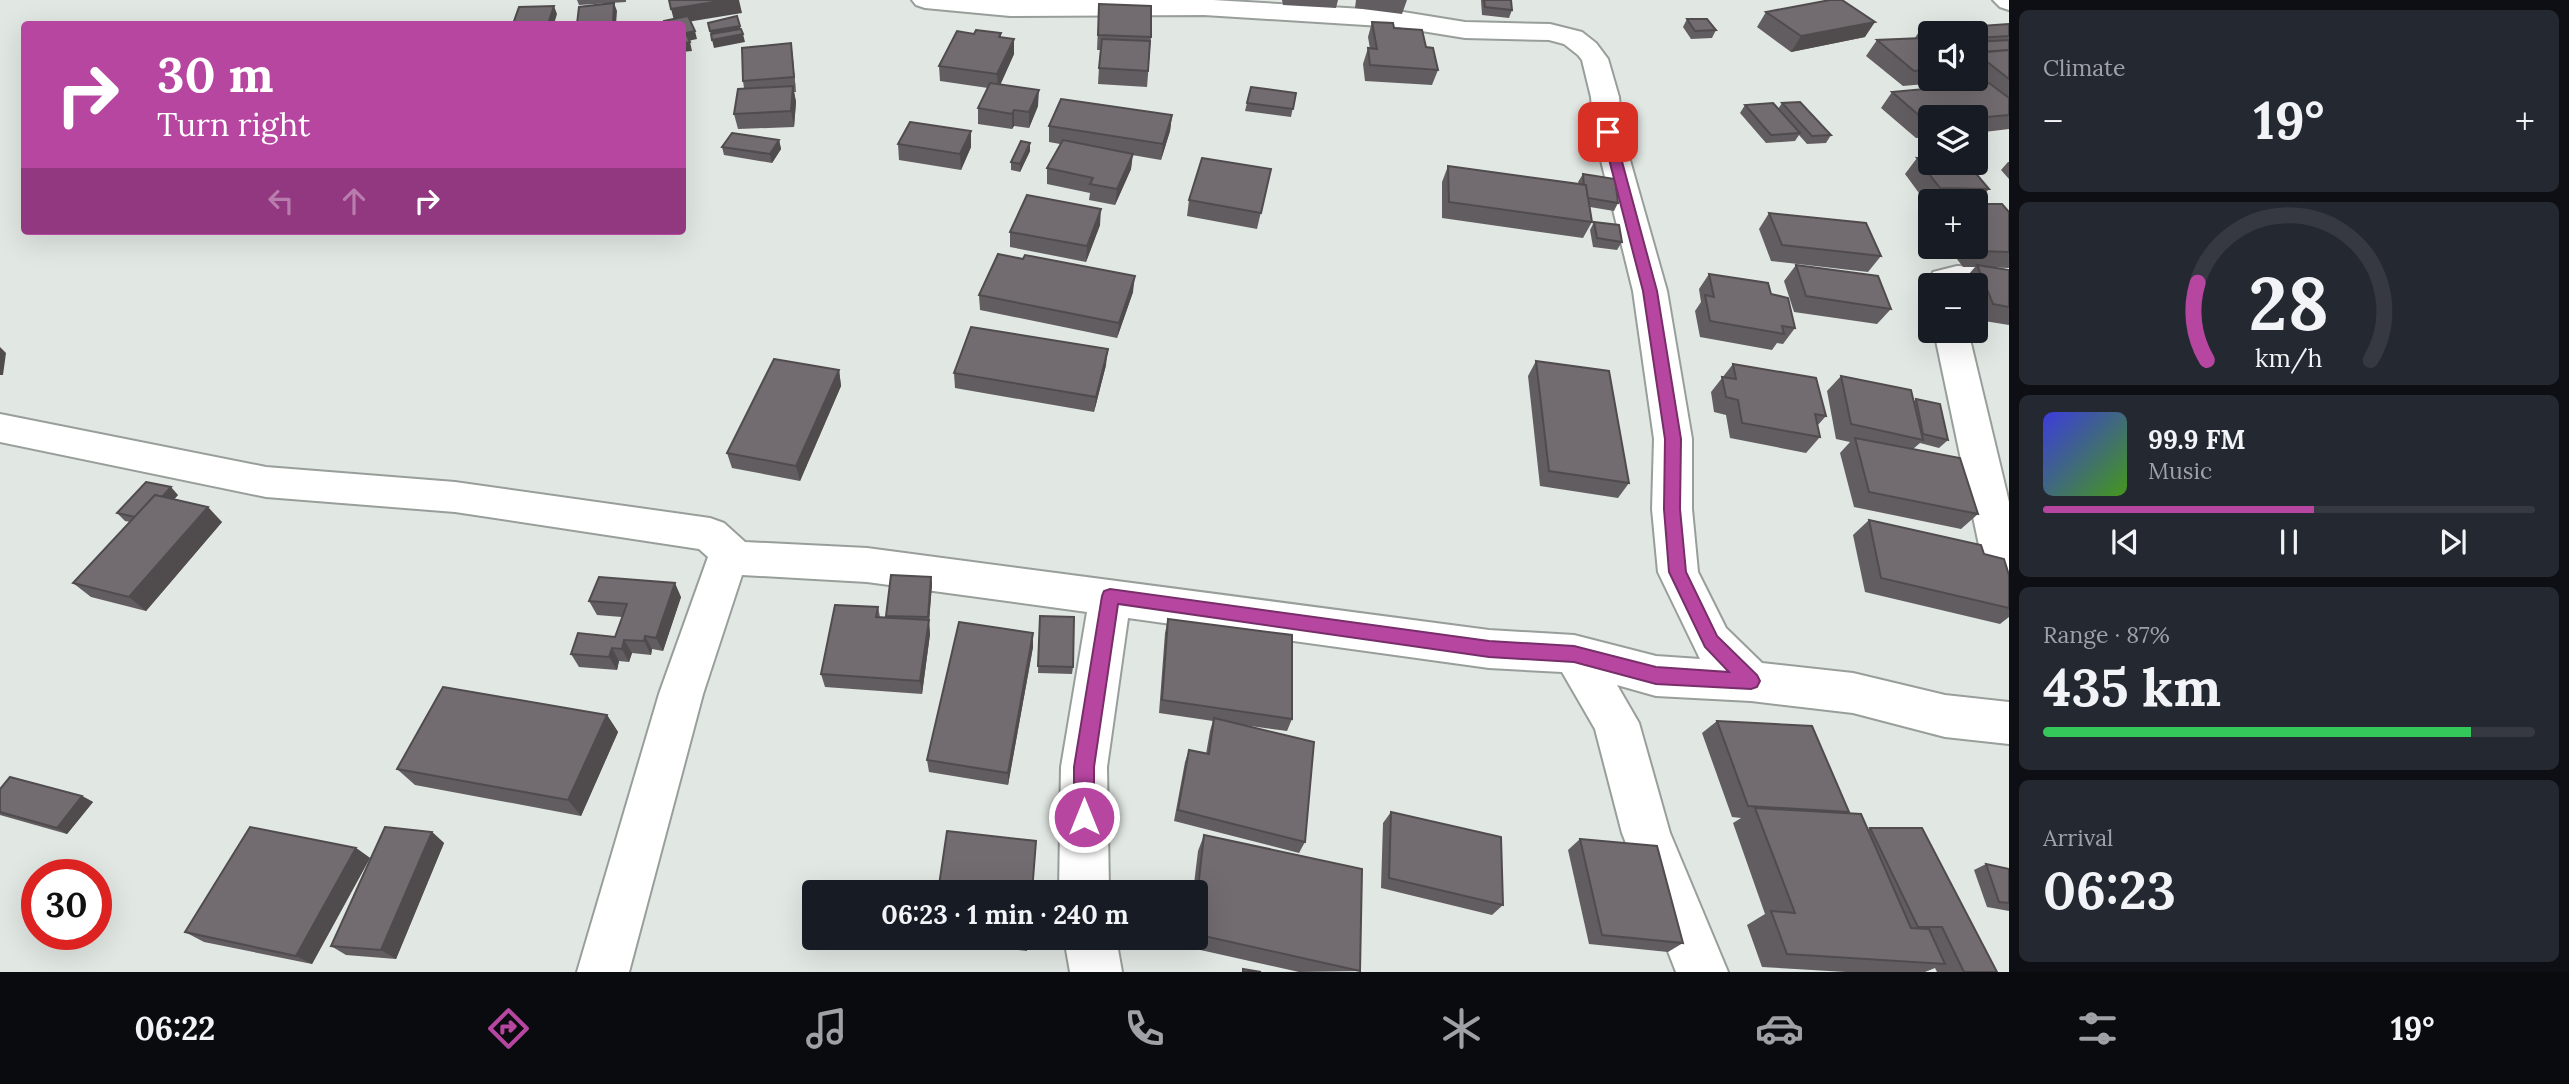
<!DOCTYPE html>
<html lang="en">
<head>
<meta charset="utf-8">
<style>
  :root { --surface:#171b24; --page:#242831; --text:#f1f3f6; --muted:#9ea1a6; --line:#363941; --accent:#b746a1 }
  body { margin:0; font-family:Lora,serif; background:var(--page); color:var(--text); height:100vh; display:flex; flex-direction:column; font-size:26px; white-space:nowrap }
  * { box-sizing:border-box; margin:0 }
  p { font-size:23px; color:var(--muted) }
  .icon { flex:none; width:38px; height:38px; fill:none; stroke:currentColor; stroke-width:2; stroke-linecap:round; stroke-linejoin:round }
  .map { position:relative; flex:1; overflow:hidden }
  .panel { display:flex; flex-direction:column; gap:10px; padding:10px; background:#0d0f14; width:560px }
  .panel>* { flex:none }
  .banner { position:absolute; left:21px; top:21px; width:665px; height:214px; border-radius:7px; box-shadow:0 7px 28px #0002; background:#b746a1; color:#fff; overflow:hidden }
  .controls { position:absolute; left:1918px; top:21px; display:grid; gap:14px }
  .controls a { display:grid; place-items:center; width:70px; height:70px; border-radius:7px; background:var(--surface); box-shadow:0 7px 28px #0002; font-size:35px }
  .speed { position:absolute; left:21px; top:859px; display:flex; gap:14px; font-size:35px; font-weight:700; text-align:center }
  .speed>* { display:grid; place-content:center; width:91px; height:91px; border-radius:50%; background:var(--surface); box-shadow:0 7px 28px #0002; line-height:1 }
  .speed .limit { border:10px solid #d22; background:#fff; color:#111 }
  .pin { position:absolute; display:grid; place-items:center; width:60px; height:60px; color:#fff; margin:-30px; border-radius:14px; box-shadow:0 4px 10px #0006 }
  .me { position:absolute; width:77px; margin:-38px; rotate:0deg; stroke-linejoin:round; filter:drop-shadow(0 0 5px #0008) }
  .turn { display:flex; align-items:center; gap:24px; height:147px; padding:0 21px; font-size:32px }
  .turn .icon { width:91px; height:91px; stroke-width:2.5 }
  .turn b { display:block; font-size:49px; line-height:60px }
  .lanes { display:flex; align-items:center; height:66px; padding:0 21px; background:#0003; justify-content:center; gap:35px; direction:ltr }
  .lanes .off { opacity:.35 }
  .big { font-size:52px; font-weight:700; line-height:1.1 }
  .panel .card { flex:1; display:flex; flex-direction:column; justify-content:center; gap:10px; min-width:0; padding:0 24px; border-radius:10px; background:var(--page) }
  .panel .dial { align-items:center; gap:0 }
  .dial svg { height:182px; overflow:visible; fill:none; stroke:var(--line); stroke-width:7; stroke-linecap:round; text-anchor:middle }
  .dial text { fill:var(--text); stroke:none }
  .song { display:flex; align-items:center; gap:21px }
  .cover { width:84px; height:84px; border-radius:10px; background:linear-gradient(135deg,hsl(240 70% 55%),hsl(100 70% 35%)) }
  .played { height:7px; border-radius:4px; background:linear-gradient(90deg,var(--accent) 55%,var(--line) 55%) }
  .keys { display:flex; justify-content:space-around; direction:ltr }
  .heat { display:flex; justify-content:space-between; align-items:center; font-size:38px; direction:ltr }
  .charge { height:10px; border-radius:5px; background:linear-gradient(90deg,#34c759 87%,var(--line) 0) }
  .trip { position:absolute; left:802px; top:880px; width:406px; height:70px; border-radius:7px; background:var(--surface); box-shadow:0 7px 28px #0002; font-weight:700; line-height:70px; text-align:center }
  .tab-bar { display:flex; height:112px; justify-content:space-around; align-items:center; background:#090b0e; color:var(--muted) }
  .tab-bar .icon { width:49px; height:49px }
  .tab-bar .selected { color:var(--accent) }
  .tab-bar b { font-size:32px; color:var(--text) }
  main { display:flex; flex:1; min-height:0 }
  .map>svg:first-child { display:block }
</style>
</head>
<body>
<main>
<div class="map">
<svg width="2009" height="972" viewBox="0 0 2009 972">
  <rect width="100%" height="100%" fill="#e1e7e3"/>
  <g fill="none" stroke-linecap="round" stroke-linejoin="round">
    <g stroke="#989e9a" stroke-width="4">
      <g id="minor">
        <polygon points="912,0 1213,0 1397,11 1465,22 1550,24 1582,32 1596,43 1608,59 1619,97 1622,132 1667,291 1692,439 1692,509 1698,572 1726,628 1762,663 1853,673 1945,695 2009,702 2009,744 1945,737 1853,713 1751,701 1656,696 1617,685 1639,723 1670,833 1728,972 1676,972 1622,833 1595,729 1562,672 1489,668 1128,618 1107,767 1109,892 1059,892 1061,767 1087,612 867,582 742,575 703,694 629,972 577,972 659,694 708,557 699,549 455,512 266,497 0,442 0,414 266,467 455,482 710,518 724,523 745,542 867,548 1489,630 1574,635 1656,656 1700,659 1658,572 1652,509 1654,439 1633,291 1594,132 1591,97 1582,60 1578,55 1564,44 1549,40 1465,38 1397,27 1204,15 1010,16 925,8 916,5"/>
        <polygon points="1993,0 2009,0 2009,10 2000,7"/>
        <polygon points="1957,266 2009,268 2009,290 1976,289 1976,285 1930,285 1930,289 1928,285 1933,272"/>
        <polygon points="1934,331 1968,331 2009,502 2009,605 1994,600 1988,588"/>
        <polygon points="1064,938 1116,938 1122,972 1070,972"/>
      </g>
    </g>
    <use href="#minor" fill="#fff" fill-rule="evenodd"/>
  </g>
  <g fill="#625d60">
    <polygon points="577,0 626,0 626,2 579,5"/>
    <polygon points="1282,0 1338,0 1336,8 1283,5"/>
    <polygon points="1356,0 1407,0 1402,14 1355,8"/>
    <polygon points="1481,0 1511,0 1512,10 1509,18 1482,15"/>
    <polygon points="1099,4 1151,37 1147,87 1098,84 1100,50 1097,50"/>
    <polygon points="1766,12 1865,37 1791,52 1757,27"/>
    <polygon points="1687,19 1716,30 1712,38 1691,39 1683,27"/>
    <polygon points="1372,22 1394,28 1438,70 1432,85 1365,81 1363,64 1368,48 1370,49 1368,37"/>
    <polygon points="2009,24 2009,129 1976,133 1976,117 1930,117 1930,137 1916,138 1881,108 1892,92 1983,83 1976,78 1976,33 1930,33 1930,79 1950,79 1947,82 1903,86 1866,56 1877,40 1915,38 1920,30 1949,31 1951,28"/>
    <polygon points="1001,33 1001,37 1014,54 1000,85 1038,106 1029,128 1014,126 1012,129 978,124 978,108 988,88 940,81 939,66 974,34"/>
    <polygon points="791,43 796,92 794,92 796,102 794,127 738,129 734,114 744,88 743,81"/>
    <polygon points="1251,87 1296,93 1291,117 1245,111"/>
    <polygon points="1782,103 1831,135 1826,143 1807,144 1799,135 1795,141 1766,143 1740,113 1745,105 1778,109"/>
    <polygon points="1172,115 1170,131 1161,160 1132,155 1131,169 1115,205 1089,200 1090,193 1047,184 1047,168 1060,144 1049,142 1049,126"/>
    <polygon points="971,131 971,147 961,170 899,160 898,144"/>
    <polygon points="779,140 781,149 772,163 724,155 722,147"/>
    <polygon points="1030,143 1030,151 1020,172 1011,170 1011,162"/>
    <polygon points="1917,158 1989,189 1976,204 2009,212 2009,268 1992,267 2009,270 2009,325 1978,320 1976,315 1976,285 1964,285 1963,281 1975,267 1963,267 1948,247 1976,247 1976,201 1930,201 1930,204 1927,204 1905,174"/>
    <polygon points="2008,162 2009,162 2009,179 2001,170"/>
    <polygon points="1448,166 1579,184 1578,182 1583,174 1618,203 1614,211 1590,207 1592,222 1583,238 1442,218 1442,182"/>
    <polygon points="1271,169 1257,229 1187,216 1189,200"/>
    <polygon points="1769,213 1881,256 1868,272 1771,261 1759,229"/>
    <polygon points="1594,222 1622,242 1617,250 1593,247 1590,230"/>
    <polygon points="1100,225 1086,262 1010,247 1010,232"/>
    <polygon points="1023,259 1133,292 1117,338 980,310 979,295"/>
    <polygon points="1796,265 1891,309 1877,324 1794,312 1784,281"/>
    <polygon points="1709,274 1771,294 1795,328 1783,344 1777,343 1772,350 1700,337 1695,311 1701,302 1699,289"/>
    <polygon points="1536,361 1629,483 1618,498 1540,486 1528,376"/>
    <polygon points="1733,364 1826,416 1817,426 1820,437 1806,453 1730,438 1726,415 1714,412 1711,392"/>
    <polygon points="1106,365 1094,412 955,388 954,373"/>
    <polygon points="839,370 841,386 800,481 732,468 727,453"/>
    <polygon points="1841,376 1913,402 1916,399 1948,440 1939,448 1920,443 1913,449 1978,514 1961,529 1854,507 1840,453 1850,442 1836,439 1827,391"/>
    <polygon points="178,495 174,499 222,522 146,611 91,597 73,583 130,522 125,521 117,513"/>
    <polygon points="1869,520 1984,554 2009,575 2009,617 2000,624 1865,592 1853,535"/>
    <polygon points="931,577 932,584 929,622 930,634 922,694 825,687 821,674 878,607 880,617 887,617"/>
    <polygon points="681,597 663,651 652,649 651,655 632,653 629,662 619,661 617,670 579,667 571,654 615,637 622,617 597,615 589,601"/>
    <polygon points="1040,616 1073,667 1072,674 1038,673"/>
    <polygon points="1168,619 1292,719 1287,731 1243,725 1305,842 1299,853 1174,821 1185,762 1189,750 1206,754 1210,731 1213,721 1159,713 1165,633"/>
    <polygon points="1033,633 1033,647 1008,785 929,772 927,760"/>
    <polygon points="607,715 618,732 581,816 415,785 397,769"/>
    <polygon points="1717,721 1849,812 1847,813 1868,829 1870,828 1997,972 1937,972 1935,968 1925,972 1846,972 1762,967 1747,925 1765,914 1733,823 1741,818 1732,817 1702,733"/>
    <polygon points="0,789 82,796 93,802 67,834 0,815"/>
    <polygon points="1391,812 1503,905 1492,915 1381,888 1383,823"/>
    <polygon points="432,832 444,843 396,959 346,955 331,946"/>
    <polygon points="1204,835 1360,971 1299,972 1187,947 1188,938 1195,938 1195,892 1193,892 1198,851"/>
    <polygon points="1580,839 1683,943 1668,952 1589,944 1568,850"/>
    <polygon points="356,848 370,858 312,964 204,942 185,932"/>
    <polygon points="1986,864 2009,869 2009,911 1987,907 1974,870"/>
    <polygon points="934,938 1028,938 1027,951 934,941"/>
  </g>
  <g fill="#504c4e">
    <polygon points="726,0 739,0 742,13 675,24 671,9"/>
    <polygon points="614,3 617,11 616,24 613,24"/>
    <polygon points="554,6 557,14 554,24 548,24"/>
    <polygon points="1875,22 1865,37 1791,52 1801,36"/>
    <polygon points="740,26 742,34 712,39 710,31"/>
    <polygon points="695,31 697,39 688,41 686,33"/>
    <polygon points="743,34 745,42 714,48 712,40"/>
    <polygon points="1014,39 1014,54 998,90 997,74"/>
    <polygon points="690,42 692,51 682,52 682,44"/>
    <polygon points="791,43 793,59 796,92 794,77"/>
    <polygon points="793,86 796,102 794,127 791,111"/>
    <polygon points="1039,90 1038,106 1029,128 1029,112"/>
    <polygon points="1014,110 1014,126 1012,129 1012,114"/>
    <polygon points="1172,115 1170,131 1161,160 1163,144"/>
    <polygon points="971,131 971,147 961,170 960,154"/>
    <polygon points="779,140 781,149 772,163 770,154"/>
    <polygon points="1030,143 1030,151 1020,172 1020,164"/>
    <polygon points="1133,154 1131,169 1115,205 1117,189"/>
    <polygon points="1101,209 1100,225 1086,262 1087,246"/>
    <polygon points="1135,276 1133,292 1117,338 1119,323"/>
    <polygon points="0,347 6,353 3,375 0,375"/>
    <polygon points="1108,349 1106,365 1094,412 1096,397"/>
    <polygon points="839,370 841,386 800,481 796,466"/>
    <polygon points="171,487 178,495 150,526 142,519"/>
    <polygon points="208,507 222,522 146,611 129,597"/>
    <polygon points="931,577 932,584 929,622 930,634 922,694 920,681 928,621"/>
    <polygon points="675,583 681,597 663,651 656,638"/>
    <polygon points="1033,633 1033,647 1008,785 1008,773"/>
    <polygon points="645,636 652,649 651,655 644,641"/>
    <polygon points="624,640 632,653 629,662 622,649"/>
    <polygon points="612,648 619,661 617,670 609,657"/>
    <polygon points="607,715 618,732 581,816 568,800"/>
    <polygon points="82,796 93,802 67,834 57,828"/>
    <polygon points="432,832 444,843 396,959 381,950"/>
    <polygon points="356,848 370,858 312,964 296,956"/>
  </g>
  <g fill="#726c70" stroke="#504c4e" stroke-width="2">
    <polygon points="669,0 726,0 671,9"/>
    <polygon points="1484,0 1511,0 1512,10 1485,7"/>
    <polygon points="1830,0 1842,0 1875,22 1801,36 1766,12"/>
    <polygon points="614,3 613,24 577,24 579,7"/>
    <polygon points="1099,4 1151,6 1151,37 1098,35"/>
    <polygon points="554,6 548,24 513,24 519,7"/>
    <polygon points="688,16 695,31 686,33 690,42 682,44 682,24 665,24 664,21"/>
    <polygon points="737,16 740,26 710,31 708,23"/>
    <polygon points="1687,19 1707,19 1716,30 1695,31"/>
    <polygon points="1372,22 1393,23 1394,28 1422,30 1426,47 1433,48 1438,70 1370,65 1368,48 1377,49"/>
    <polygon points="2009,24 2009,36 1976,38 1976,33 1957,33 1951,28"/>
    <polygon points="1945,28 1951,33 1930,33 1930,38 1920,30"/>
    <polygon points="741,29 743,34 712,40 711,34"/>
    <polygon points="976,30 1001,33 999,37 1014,39 997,74 939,66 957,31 974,34"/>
    <polygon points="1923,38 1930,44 1930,69 1914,71 1877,40"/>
    <polygon points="1102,39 1150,41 1148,71 1099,68"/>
    <polygon points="2009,40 2009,50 1981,52 1976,48 1976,42"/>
    <polygon points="791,43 794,77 743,81 742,48"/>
    <polygon points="2009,50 2009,79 1976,53"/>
    <polygon points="990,83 1039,90 1029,112 1014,110 1012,114 978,108"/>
    <polygon points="1989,83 2009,98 2009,115 1976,118 1976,117 1930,117 1930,123 1928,123 1892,92"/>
    <polygon points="793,86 791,111 734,114 738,89"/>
    <polygon points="1251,87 1296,93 1293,109 1247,103"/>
    <polygon points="1061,99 1172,115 1163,144 1049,126"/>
    <polygon points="1800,102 1831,135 1812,136 1782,103"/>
    <polygon points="1773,103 1800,133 1771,135 1745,105"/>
    <polygon points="910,122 971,131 960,154 898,144"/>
    <polygon points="732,133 779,140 770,154 722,147"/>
    <polygon points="1063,140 1133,154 1117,189 1090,184 1093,178 1047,168"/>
    <polygon points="1021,141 1030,143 1020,164 1011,162"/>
    <polygon points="1202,158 1271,169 1261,213 1189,200"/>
    <polygon points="1917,158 1930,159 1930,163 1967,163 1989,189 1940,188"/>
    <polygon points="1448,166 1586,185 1592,222 1449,202"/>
    <polygon points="1583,174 1615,179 1618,203 1588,198 1586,185 1584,185"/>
    <polygon points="1027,195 1101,209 1087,246 1010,232"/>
    <polygon points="1976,204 2002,204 2009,212 2009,252 1978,251 1974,247 1976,247"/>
    <polygon points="1769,213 1866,223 1881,256 1782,245"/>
    <polygon points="1594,222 1619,225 1622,242 1597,238"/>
    <polygon points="998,254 1023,259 1025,255 1135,276 1119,323 979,295"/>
    <polygon points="1796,265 1878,276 1891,309 1806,296"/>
    <polygon points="1977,265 2009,270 2009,307 1993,304"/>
    <polygon points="1709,274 1768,283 1771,294 1788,298 1795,328 1782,326 1784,334 1710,321 1705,295 1714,297"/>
    <polygon points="971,327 1108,349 1096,397 954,373"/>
    <polygon points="774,359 839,370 796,466 727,453"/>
    <polygon points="1536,361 1609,371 1629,483 1549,471"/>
    <polygon points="1733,364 1816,378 1826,416 1815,414 1820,437 1742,423 1738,400 1726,397 1722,377 1736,379"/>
    <polygon points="1841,376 1911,390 1923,440 1851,424"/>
    <polygon points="1916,399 1940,404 1948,440 1923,434"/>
    <polygon points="1855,438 1960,458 1978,514 1869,492"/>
    <polygon points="146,482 171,487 162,497 155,495 135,517 117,513"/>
    <polygon points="155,495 208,507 129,597 73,583"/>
    <polygon points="1869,520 1981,545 1984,554 2004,559 2009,575 2009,608 1881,578"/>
    <polygon points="891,575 931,577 928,617 886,616"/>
    <polygon points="599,577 675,583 656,638 645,636 644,641 624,640 622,649 612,648 609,657 571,654 578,633 615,637 627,604 589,601"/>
    <polygon points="835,605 878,607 876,617 929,620 920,681 821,674"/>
    <polygon points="1040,616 1074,617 1073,667 1038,666"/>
    <polygon points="1168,619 1292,635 1292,719 1162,700"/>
    <polygon points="959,622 1033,633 1008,773 927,760"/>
    <polygon points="443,687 607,715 568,800 397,769"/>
    <polygon points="1214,718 1314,742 1305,842 1178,810 1189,750 1209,754"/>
    <polygon points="1717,721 1812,726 1849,812 1748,806"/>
    <polygon points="10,777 82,796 57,828 0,812 0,789"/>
    <polygon points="1755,808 1861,814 1911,928 1929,929 1945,964 1787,954 1771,911 1795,913"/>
    <polygon points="1391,812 1501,837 1503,905 1389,878"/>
    <polygon points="250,827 356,848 296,956 185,932"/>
    <polygon points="385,827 432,832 381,950 331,946"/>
    <polygon points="1870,828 1922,828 1997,972 1964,972 1942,927 1918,927"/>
    <polygon points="947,831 1036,841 1032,892 938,892"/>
    <polygon points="1204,835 1362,869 1360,971 1195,934 1195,915"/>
    <polygon points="1580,839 1657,846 1683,943 1602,935"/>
    <polygon points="1986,864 2009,869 2009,903 1999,902"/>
    <polygon points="991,938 1028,938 1028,942"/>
    <polygon points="1243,969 1261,972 1243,972"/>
  </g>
  <polygon fill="#b746a1" stroke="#772e69" stroke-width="2" points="1608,129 1614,132 1657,291 1681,439 1680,509 1686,572 1717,636 1757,675 1760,681 1757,687 1751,689 1656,684 1574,662 1489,657 1118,604 1094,767 1094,817 1091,824 1084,827 1077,824 1074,817 1074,767 1102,596 1104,591 1110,589 1489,641 1574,646 1656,667 1729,672 1705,647 1669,572 1664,509 1665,439 1643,291 1602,132"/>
</svg>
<div class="controls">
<a><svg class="icon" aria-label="sound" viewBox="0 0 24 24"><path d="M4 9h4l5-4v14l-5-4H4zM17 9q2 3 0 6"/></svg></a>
<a><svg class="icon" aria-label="layers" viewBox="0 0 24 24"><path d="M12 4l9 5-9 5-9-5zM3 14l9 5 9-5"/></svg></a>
<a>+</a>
<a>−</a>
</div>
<div class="speed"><div class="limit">30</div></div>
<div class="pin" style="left:1608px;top:132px;background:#d93025"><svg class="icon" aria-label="arrive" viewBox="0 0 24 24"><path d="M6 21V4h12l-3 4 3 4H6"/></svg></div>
<svg class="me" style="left:1084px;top:817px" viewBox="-20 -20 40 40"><circle r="17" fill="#b746a1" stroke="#fff" stroke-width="3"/><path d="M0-11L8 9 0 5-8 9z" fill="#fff"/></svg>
<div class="trip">06:23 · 1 min · 240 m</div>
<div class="banner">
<div class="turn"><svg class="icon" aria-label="right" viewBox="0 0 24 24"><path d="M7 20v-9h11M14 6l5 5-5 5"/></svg><div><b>30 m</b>Turn right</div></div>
<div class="lanes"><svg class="icon off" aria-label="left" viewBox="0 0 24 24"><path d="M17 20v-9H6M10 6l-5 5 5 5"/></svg><svg class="icon off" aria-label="ahead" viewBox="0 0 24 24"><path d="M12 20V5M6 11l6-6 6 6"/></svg><svg class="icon" aria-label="right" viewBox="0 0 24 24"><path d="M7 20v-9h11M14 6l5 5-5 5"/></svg></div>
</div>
</div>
<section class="panel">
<div class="card"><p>Climate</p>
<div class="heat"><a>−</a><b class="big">19°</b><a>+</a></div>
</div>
<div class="card dial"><svg viewBox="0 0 100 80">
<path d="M14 69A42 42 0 1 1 86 69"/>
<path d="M14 69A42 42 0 0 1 10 35" stroke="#b746a1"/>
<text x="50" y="56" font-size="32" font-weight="700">28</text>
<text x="50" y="72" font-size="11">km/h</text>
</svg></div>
<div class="card">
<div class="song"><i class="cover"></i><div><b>99.9 FM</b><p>Music</p></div></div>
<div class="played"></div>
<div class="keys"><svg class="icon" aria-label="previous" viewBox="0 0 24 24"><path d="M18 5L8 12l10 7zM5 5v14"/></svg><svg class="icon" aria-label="pause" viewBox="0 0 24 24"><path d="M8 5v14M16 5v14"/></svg><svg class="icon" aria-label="next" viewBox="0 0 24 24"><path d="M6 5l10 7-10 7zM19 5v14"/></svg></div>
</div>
<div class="card"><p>Range · 87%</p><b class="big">435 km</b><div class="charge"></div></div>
<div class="card"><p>Arrival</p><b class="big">06:23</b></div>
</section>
</main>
<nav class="tab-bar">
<b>06:22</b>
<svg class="icon selected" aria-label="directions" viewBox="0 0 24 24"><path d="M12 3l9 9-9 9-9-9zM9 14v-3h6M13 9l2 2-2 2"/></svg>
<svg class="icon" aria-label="music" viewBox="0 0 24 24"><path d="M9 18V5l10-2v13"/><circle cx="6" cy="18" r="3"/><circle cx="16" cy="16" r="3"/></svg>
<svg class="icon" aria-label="phone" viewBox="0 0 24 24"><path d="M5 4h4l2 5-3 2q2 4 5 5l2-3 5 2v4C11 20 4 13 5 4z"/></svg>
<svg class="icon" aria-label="climate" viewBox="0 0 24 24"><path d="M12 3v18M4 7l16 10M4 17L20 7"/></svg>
<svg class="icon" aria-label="car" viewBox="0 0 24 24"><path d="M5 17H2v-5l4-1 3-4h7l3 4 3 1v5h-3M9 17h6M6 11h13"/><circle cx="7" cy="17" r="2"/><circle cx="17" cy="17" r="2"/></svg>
<svg class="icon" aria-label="filters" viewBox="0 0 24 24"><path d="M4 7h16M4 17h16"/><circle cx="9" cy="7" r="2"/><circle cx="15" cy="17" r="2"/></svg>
<b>19°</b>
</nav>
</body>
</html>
